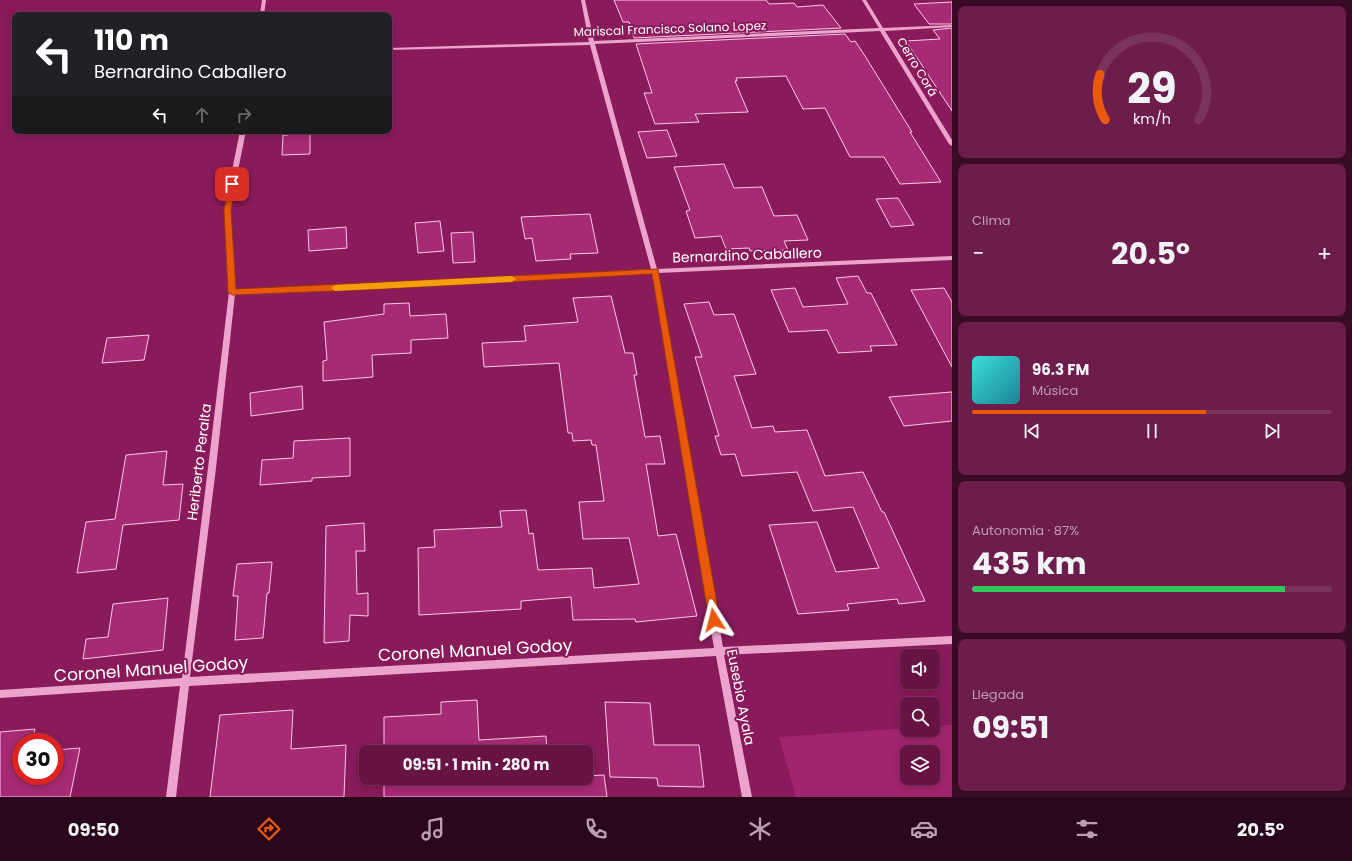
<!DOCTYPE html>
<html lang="es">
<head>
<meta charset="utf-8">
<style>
  :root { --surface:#671444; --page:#6d1d4b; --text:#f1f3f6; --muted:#bd9eb2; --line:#7a335d; --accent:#ea580c }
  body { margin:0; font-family:Poppins,sans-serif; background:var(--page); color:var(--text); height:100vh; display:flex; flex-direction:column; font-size:15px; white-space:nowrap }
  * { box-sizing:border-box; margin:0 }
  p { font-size:13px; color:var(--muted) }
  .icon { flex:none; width:22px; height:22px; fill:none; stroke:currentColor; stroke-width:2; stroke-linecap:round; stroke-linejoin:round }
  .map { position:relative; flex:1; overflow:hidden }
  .panel { display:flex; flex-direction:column; gap:6px; padding:6px; background:#390b25; width:400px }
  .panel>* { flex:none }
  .hud { position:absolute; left:12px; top:12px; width:380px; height:122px; border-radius:8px; box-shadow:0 2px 10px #0003,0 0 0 1px var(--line); background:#202124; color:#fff; overflow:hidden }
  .controls { position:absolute; left:900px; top:649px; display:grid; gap:8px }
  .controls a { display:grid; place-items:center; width:40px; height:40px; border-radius:8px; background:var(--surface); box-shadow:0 2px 10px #0003,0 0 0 1px var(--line); font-size:20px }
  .speed { position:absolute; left:12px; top:733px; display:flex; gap:8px; font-size:20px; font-weight:700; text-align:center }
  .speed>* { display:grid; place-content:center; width:52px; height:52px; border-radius:50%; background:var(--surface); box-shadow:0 2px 10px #0003,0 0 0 1px var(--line); line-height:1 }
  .speed .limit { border:6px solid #d22; background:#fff; color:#111 }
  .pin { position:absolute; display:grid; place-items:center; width:34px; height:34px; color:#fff; margin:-17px; border-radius:8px; box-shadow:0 2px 6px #0006 }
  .me { position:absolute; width:44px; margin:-22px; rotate:351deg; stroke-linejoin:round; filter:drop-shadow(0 0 3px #0008) }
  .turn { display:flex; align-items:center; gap:14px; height:84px; padding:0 16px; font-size:18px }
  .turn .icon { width:52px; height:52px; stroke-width:2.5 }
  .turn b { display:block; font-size:28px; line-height:34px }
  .lanes { display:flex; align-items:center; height:38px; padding:0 16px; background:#0003; justify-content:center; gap:20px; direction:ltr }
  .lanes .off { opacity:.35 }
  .big { font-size:30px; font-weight:700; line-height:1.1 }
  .panel .widget { flex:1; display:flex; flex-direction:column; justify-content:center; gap:6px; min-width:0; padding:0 14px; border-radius:8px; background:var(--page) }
  .panel .dial { align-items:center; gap:0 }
  .dial svg { height:104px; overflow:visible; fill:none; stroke:var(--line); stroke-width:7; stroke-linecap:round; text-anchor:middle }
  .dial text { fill:var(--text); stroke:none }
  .song { display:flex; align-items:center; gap:12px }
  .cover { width:48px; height:48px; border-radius:6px; background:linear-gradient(135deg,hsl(180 70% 55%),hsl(190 70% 35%)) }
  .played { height:4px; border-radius:2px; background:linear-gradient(90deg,var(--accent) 65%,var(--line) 65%) }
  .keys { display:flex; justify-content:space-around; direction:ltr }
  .heat { display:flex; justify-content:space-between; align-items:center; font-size:22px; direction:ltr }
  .charge { height:6px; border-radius:3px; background:linear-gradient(90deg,#34c759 87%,var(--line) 0) }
  .trip { position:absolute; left:359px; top:745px; width:234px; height:40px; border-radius:8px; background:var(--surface); box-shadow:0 2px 10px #0003,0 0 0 1px var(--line); font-weight:700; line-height:40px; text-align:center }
  .dock { display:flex; height:64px; justify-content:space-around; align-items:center; background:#29081b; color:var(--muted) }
  .dock .icon { width:28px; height:28px }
  .dock .selected { color:var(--accent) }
  .dock b { font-size:18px; color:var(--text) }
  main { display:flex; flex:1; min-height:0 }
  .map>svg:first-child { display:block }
</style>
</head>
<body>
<main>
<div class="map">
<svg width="952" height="797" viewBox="0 0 952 797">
  <rect width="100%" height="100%" fill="#891b5b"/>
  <path fill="#a2246f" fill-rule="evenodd" d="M 952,725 L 952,797 L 796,797 L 779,737 L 907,728 L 907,730 L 933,730 L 933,726 ZM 907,752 L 933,752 L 933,778 L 907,778 Z"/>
  <g fill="#a72a74" stroke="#f9cae6">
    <polygon points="614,0 766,0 769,4 794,3 797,7 823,5 841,28 634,38 629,22 623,22"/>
    <polygon points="952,2 952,24 929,24 914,4"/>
    <polygon points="952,28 952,111 906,41 940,39 933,30"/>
    <polygon points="845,34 851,42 855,41 865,56 912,132 910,132 941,182 900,184 884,157 850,157 825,108 803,109 786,76 736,78 737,81 735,81 748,112 695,114 699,122 655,124 644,93 652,93 636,44"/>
    <polygon points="667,130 677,156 647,158 638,132"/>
    <polygon points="288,131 308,131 308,133 310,133 310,154 282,155 283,135 288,135"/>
    <polygon points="724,164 734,188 762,187 774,216 797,215 808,240 784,241 788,250 750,251 749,248 726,249 721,236 695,238 686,211 690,210 674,167"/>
    <polygon points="898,198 914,225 891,227 876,199"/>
    <polygon points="590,214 598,253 570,254 571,259 536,261 532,238 525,239 521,217"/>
    <polygon points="440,221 444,251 418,253 415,223"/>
    <polygon points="346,227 347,248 309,251 308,230"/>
    <polygon points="473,232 475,262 453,263 451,233"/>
    <polygon points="858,276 867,293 871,293 897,345 870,346 872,351 838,353 827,330 789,332 771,290 795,288 803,307 848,304 836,278"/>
    <polygon points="944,288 952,302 952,367 911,290"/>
    <polygon points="611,296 625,353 633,353 637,375 634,375 645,437 660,436 665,464 646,464 658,536 676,534 697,616 636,622 635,619 573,620 571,597 521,601 521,609 419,615 418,548 435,547 434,530 502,527 500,511 526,510 529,534 533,533 538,570 592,568 594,588 639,584 629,538 583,539 579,502 604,501 596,445 592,445 591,440 573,441 572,433 568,433 559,363 484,367 482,343 526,341 524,326 578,322 573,298"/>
    <polygon points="709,302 714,315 734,314 756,374 734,376 752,428 773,426 775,432 807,430 825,476 863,472 882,512 884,512 925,601 899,604 897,599 847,604 849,610 798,614 769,525 817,522 836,572 879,568 853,507 813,511 797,472 742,476 735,454 721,455 715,436 719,436 695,357 702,357 684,304"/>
    <polygon points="409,303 410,316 446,314 448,338 411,340 411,353 372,355 373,377 323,381 323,361 327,360 324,322 384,314 384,304"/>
    <polygon points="149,335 144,360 102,363 107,338"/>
    <polygon points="302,386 303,409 251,416 250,393"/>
    <polygon points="952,392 952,421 904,426 889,397"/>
    <polygon points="350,438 350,476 312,478 312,481 260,485 262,460 293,458 294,441"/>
    <polygon points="167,451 163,485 183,484 179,520 123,525 116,569 77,573 86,522 115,519 126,455"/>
    <polygon points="364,523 365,551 356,551 357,594 368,593 368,616 350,615 349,641 324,643 326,526"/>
    <polygon points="272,562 269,593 267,593 263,638 235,640 238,596 233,596 237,564"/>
    <polygon points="168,598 163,650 83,659 86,639 108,637 113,604"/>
    <polygon points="477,700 479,740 546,736 547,752 384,752 384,717 441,714 441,702"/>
    <polygon points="605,702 650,703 654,745 699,745 704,787 658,786 657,778 610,777"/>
    <polygon points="293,710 291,749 346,745 344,797 210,797 220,715"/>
    <polygon points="35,729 32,742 21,742 21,776 55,776 55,750 80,748 70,797 0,797 0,732"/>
    <polygon points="604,775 607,797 384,797 384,778 550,779 586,778 586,776"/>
  </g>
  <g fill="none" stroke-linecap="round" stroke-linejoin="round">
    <g fill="#eca4cf" fill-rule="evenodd">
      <polygon points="262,0 266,0 264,15 260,15"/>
      <path d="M 581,0 L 585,0 L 594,41 L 879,28 L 862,0 L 866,0 L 883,28 L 952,25 L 952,27 L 885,31 L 952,140 L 952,146 L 949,144 L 880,31 L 595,44 L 657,269 L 952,256 L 952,260 L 658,273 L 723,647 L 952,636 L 952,644 L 724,655 L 752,797 L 742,797 L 716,656 L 189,686 L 176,797 L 166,797 L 180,686 L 0,698 L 0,690 L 182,678 L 208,468 L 229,292 L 224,210 L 240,131 L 246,131 L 230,210 L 235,290 L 383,284 L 651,269 L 590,45 L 389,50 L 389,48 L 589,42 ZM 652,273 L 714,648 L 190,677 L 216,468 L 235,294 L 383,288 Z"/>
    </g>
  </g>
  <polygon fill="#ea580c" stroke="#983908" points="232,181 236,184 231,210 236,289 658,269 720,620 718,624 714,626 710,624 709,620 652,274 383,289 232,295 228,292 224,210 229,184"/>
  <polygon fill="#f59e0b" points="512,276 516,279 512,282 335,291 331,288 335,285"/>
  <g text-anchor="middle" stroke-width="4" stroke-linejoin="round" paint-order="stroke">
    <g font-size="12" fill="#fff" stroke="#891b5b">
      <text transform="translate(670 29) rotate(-2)" y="4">Mariscal Francisco Solano Lopez</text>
      <text transform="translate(917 67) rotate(59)" y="4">Cerro Corá</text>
    </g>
    <g font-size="14" fill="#fff" stroke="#891b5b">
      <text transform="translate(747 255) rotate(-2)" y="5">Bernardino Caballero</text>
      <text transform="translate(199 462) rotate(-83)" y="5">Heriberto Peralta</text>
      <text transform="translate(741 697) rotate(79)" y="5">Eusebio Ayala</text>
    </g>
    <g font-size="17" fill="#fff" stroke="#891b5b">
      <text transform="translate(475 650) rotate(-3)" y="6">Coronel Manuel Godoy</text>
      <text transform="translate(151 669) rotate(-4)" y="6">Coronel Manuel Godoy</text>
    </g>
  </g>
</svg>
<div class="controls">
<a><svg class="icon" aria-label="sound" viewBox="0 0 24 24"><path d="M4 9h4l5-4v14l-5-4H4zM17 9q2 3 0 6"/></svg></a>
<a><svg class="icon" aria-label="search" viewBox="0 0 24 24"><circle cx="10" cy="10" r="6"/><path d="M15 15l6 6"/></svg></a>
<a><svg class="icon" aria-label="layers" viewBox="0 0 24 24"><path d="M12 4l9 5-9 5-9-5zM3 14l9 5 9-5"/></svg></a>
</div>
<div class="speed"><div class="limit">30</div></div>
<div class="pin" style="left:232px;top:184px;background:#d93025"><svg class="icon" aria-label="arrive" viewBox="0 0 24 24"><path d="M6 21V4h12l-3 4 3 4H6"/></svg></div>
<svg class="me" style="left:714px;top:620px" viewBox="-20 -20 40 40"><path d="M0-17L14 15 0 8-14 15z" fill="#ea580c" stroke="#fff" stroke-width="4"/></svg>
<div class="trip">09:51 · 1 min · 280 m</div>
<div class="hud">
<div class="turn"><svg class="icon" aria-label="left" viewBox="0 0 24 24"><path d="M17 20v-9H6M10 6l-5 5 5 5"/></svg><div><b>110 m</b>Bernardino Caballero</div></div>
<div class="lanes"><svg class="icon" aria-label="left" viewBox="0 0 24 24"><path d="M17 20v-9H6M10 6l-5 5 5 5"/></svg><svg class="icon off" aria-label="ahead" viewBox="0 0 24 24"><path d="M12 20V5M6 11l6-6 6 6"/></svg><svg class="icon off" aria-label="right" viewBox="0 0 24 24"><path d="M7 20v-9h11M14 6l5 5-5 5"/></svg></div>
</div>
</div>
<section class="panel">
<div class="widget dial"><svg viewBox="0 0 100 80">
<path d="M14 69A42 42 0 1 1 86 69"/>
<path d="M14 69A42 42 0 0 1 10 34" stroke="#ea580c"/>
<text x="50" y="56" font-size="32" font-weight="700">29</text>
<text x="50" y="72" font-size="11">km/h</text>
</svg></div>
<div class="widget"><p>Clima</p>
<div class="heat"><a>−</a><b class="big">20.5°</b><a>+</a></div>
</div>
<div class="widget">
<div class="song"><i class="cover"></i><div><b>96.3 FM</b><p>Música</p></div></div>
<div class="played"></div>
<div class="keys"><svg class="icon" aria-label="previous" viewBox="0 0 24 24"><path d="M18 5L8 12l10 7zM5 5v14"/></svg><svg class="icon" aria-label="pause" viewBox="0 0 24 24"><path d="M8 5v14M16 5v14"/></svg><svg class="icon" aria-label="next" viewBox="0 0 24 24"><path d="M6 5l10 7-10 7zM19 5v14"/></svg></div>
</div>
<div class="widget"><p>Autonomía · 87%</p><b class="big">435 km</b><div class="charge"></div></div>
<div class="widget"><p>Llegada</p><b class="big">09:51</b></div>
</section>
</main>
<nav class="dock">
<b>09:50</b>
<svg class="icon selected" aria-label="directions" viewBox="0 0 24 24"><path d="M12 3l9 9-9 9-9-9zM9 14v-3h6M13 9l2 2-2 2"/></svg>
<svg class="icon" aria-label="music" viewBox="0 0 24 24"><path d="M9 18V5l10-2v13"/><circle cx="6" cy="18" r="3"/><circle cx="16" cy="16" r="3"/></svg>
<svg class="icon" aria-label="phone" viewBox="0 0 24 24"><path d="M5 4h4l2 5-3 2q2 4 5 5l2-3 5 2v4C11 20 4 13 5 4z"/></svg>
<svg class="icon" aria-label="climate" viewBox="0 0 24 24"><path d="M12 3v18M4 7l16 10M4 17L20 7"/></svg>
<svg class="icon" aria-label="car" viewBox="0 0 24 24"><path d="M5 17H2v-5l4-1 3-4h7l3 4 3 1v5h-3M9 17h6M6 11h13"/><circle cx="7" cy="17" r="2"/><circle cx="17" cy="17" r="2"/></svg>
<svg class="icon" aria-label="filters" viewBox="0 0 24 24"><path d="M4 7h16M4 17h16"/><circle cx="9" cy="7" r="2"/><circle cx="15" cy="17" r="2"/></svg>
<b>20.5°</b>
</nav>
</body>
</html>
